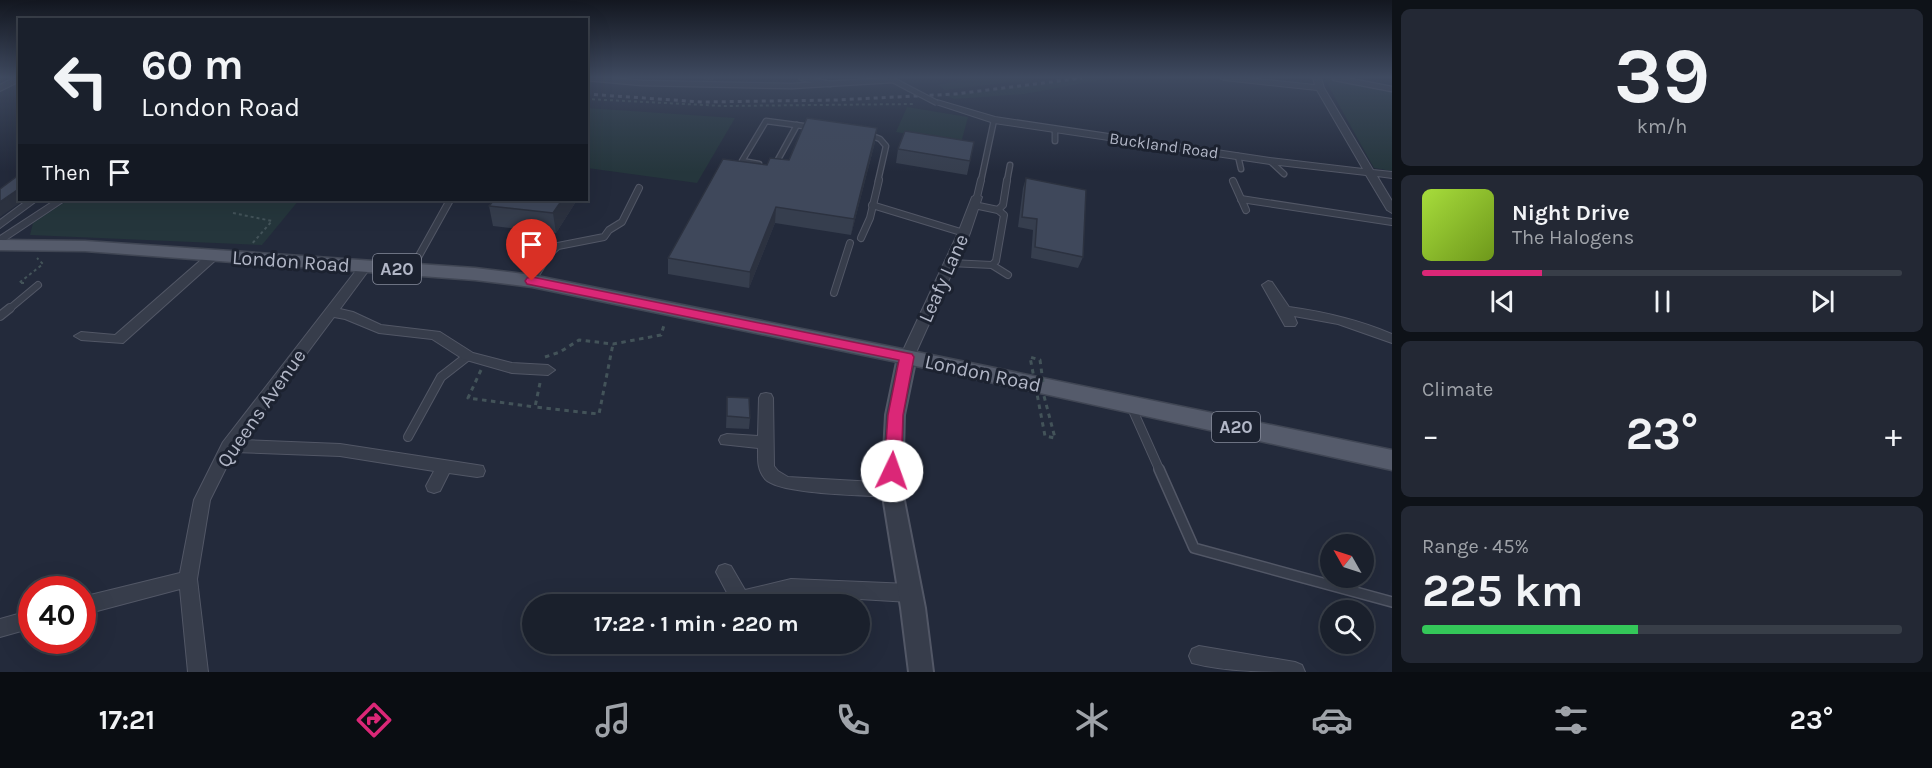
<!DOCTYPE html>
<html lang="en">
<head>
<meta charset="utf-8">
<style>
  :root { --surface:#1a202c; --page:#232834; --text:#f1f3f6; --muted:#9fa3a9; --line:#383e48; --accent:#db2777 }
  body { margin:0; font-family:Karla,sans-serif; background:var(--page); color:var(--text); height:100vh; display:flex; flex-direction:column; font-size:22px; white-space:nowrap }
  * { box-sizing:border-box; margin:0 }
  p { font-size:20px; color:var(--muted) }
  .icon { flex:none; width:33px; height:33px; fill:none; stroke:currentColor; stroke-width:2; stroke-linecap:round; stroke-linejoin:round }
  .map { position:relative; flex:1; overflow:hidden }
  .side { display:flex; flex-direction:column; gap:9px; padding:9px; background:#0e1218; width:540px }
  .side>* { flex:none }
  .banner { position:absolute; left:18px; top:18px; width:570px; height:183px; border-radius:0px; box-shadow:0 6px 24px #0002,0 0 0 2px var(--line); background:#1a202c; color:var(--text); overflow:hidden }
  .needle { width:39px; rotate:309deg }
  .tools { position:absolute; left:1320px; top:534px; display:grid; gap:12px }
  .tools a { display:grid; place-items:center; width:54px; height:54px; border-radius:50%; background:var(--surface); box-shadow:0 6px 24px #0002,0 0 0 2px var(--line); font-size:30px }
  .speed { position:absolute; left:18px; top:576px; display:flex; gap:12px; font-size:30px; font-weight:700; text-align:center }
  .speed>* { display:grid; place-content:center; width:78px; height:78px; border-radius:50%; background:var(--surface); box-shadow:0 6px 24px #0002,0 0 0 2px var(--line); line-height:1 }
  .speed .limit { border:9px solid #d22; background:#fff; color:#111 }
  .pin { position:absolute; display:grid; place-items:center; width:51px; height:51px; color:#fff; margin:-62px -26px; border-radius:50% 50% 50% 0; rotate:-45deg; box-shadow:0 0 6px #0007 }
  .pin .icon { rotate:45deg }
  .me { position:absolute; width:66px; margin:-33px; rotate:3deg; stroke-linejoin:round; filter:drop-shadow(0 0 4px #0008) }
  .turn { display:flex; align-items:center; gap:21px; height:126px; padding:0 24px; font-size:27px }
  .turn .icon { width:78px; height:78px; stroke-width:2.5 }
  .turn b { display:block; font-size:42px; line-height:51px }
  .then { display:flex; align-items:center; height:57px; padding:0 24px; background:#0003; gap:12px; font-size:22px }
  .big { font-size:45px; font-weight:700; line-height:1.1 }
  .side .tile { flex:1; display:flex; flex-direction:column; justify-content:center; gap:9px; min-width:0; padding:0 21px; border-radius:9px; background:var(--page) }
  .side .dial { align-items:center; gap:0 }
  .dial b { font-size:78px; line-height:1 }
  .song { display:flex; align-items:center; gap:18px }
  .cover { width:72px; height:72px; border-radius:9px; background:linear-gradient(135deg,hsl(80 70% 55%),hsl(80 70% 35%)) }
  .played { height:6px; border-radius:3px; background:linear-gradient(90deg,var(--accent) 25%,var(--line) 25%) }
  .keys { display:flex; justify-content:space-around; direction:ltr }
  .heat { display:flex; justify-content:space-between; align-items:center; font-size:33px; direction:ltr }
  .charge { height:9px; border-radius:4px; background:linear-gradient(90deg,#34c759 45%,var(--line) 0) }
  .trip { position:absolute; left:522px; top:594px; width:348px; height:60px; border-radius:30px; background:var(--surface); box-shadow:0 6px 24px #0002,0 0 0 2px var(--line); font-weight:700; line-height:60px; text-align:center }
  .menu { display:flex; height:96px; justify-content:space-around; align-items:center; background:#0a0d12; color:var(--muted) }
  .menu .icon { width:42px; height:42px }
  .menu .selected { color:var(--accent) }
  .menu b { font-size:27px; color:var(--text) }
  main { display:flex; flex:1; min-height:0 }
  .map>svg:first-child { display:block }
</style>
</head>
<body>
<main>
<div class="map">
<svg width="1392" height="672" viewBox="0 0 1392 672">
  <rect width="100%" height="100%" fill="#232a3b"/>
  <g fill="#25363c">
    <polygon points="967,78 1044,78 945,90 938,85"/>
    <polygon points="1086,78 1111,78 1025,94 954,99 947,96"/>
    <polygon points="1324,78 1392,91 1392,171 1374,168"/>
    <polygon points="907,107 968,117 961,143 896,132"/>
    <polygon points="587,108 735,118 697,183 587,168"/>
    <polygon points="68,200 299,200 262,245 30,235 33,223"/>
  </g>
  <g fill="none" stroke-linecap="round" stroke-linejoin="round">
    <g stroke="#525766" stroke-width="7">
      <g id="service-far3">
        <polyline points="587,78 642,83 792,86 893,80 908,88"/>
        <polyline points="802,78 830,84"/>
        <polyline points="1335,78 1392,89"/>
        <polyline points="1055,130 1055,141"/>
        <polyline points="867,134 880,139 886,146 878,181"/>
        <polyline points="1238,156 1241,169"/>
        <polyline points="1270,161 1284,174"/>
        <polyline points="759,164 742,161 766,121 811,127"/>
        <polyline points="775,165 797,125"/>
        <polyline points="981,181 994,120"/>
        <polyline points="1007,181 1010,165"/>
      </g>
    </g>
    <g stroke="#525766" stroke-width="8">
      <g id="service-far2">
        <polyline points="1233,181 1246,210"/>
        <polyline points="977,197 981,180"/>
        <polyline points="1241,199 1392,222"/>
        <polyline points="872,205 964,233"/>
        <polyline points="974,205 998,210 1004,215 996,261 992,265"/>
        <polyline points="998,210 1003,205 1007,180"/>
        <polyline points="861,238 870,218 879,180"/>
        <polyline points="950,263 992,265 1008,275"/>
        <polyline points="411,270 450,200"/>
        <polyline points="532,281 549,254 558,246 604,237 609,230 622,222 639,188"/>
        <polyline points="834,293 850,243"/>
        <polyline points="8,310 38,285"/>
      </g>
    </g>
    <g stroke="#525766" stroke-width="10">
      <g id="service-far1">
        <polyline points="0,316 10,308"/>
        <polyline points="1131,406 1160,471"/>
        <polyline points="408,437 441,377 468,356"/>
      </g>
    </g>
    <g stroke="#525766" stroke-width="12">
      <polyline id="service" points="1159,469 1194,548 1392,602"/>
    </g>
    <g stroke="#525766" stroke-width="2">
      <g id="minor">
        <polygon points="13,78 20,78 20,81 0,91 0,85"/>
        <polygon points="1220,78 1247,78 1315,85 1313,78 1321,78 1324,88 1373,170 1392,172 1392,178 1377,176 1392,201 1392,213 1387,210 1366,175 1270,164 994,123 933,103 937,100 995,117 1270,158 1363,169 1317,90 1224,80"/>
        <polygon points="977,194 982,197 970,233 914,357 912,360 902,360 900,357 958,233 972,197"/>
        <polygon points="27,200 38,200 0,228 0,220"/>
        <polygon points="55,200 66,200 0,244 0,236"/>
        <polygon points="214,251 218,252 220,255 218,258 123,343 81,340 74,336 81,332 115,335 210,252"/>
        <polygon points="365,263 371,267 340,309 353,312 381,325 440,332 473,353 512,363 548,365 555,370 548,375 512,373 463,359 432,339 379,333 345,319 334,317 242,440 340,444 477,465 483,466 485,471 483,476 477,477 449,473 440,491 434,493 428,491 426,486 434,471 340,456 234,452 210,500 197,579 208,672 188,672 180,589 82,615 82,597 180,573 194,500 223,442 361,264"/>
        <path d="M 1268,281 L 1272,282 L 1289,307 C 1325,312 1359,320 1392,334 L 1392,343 L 1338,324 L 1294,316 L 1297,323 L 1295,326 L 1285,326 L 1262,285 Z"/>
        <path d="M 766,393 L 771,394 L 773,398 L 774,466 L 778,471 L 788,477 L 892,483 L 898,485 L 900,490 L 898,495 L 892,497 C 867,495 780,495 765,479 C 757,469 758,460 758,448 L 721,444 L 719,440 L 721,436 L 727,434 L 758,436 L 759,398 L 761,394 Z"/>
        <polygon points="725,564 731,566 745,590 791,579 910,584 917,587 919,593 917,599 910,602 791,595 757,604 733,604 716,572 719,566"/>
        <polygon points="32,610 32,628 0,637 0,619"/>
        <path d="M 1199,646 L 1295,662 L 1302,665 L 1305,672 C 1269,672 1227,672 1192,663 L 1189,656 L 1192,649 Z"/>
      </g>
    </g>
    <g stroke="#525766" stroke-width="4">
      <polygon id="tertiary" points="907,351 913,353 916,357 904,415 902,490 925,608 933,672 909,672 901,608 882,490 886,415 898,357 901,353"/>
    </g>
    <g stroke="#404654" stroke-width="3">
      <polygon id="primary" points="0,240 85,241 475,268 532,275 907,350 1392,450 1392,470 907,364 532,287 475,280 85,251 0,250"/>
    </g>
    <g stroke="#435359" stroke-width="2" stroke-dasharray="3 3" stroke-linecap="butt">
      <polyline points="586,99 724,106 915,104"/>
      <polyline points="233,213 272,221 251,245"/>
      <polyline points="24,283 19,283 43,264 37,258"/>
    </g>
    <g stroke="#435359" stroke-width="3" stroke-dasharray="4.5 4.5" stroke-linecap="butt">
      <polyline points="545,357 560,352 579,340 613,344 661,335 665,322"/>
      <polyline points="481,370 468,398 535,407"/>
      <polyline points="540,383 535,407 599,414 613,344"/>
    </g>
    <use href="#service-far3" stroke="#373d4b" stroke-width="4.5"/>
    <use href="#service-far2" stroke="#373d4b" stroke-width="6"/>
    <use href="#service-far1" stroke="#373d4b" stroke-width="8"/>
    <use href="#service" stroke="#373d4b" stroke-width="9"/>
    <use href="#minor" fill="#373d4b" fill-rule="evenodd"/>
    <use href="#tertiary" fill="#373d4b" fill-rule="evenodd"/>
    <use href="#primary" fill="#555b6b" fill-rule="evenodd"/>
    <polyline stroke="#596072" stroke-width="3" stroke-dasharray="4 4" stroke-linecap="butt" points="586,94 702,102 836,100 955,94 1082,78"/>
    <g stroke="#525766" stroke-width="7" stroke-linecap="butt">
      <polyline id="service-bridge" points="908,88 937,103"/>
    </g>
    <polyline stroke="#435359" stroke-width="3" stroke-dasharray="4.5 4.5" stroke-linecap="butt" points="1043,382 1040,360 1030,357 1045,436 1055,438 1044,396"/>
    <use href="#service-bridge" stroke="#373d4b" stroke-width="4.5"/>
  </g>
  <g fill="#363e4e">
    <polygon points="693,78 714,78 713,80"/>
    <polygon points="875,142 851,235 775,223 749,288 668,274 668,258 767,165"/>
    <polygon points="898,149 970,161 967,175 896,163"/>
    <polygon points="1026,178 1083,257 1078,268 1031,258 1033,230 1018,227 1023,188"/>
    <polygon points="494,200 577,200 556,233 493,226 489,206"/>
    <polygon points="727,397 750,418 749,429 726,428"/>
  </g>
  <g fill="#2c3240">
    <polygon points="0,78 8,78 0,82"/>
    <polygon points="877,128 875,142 851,235 854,219"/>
    <polygon points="587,160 589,179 586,183 586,161"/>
    <polygon points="20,188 20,200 24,200 0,217 0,202"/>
    <polygon points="562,200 577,200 556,233 553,213"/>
    <polygon points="776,207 775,223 749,288 750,272"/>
  </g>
  <g fill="#3f485b" stroke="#2c3240" stroke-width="1.5">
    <polygon points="807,118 877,128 854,219 776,207 750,272 668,258 723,159 767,165 770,158 789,160"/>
    <polygon points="905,131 974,142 970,161 898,149"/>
    <polygon points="20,174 20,188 0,202 0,189"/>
    <polygon points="1026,178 1086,190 1083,257 1035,247 1037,219 1022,217"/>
    <polygon points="494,200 562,200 553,213 489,206"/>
    <polygon points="727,397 749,398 750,418 727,416"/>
  </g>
  <linearGradient id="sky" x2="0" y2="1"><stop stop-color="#131720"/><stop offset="0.45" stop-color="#3f4a60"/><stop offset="1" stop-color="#3f4a60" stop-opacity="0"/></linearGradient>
  <rect width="1392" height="172" fill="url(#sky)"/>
  <polygon fill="#db2777" stroke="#8e194d" stroke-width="1.5" points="532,277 912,354 914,357 903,415 901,471 898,476 892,477 887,476 884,471 888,415 899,360 527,284 525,281 527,278"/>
  <g text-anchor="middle" stroke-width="6" stroke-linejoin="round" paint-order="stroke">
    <g font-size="16" fill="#b2b7c7" stroke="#1c2230">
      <text transform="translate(1164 145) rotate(8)" y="6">Buckland Road</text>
    </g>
    <g fill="#1c2230" stroke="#858a9a" stroke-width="1.5">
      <rect x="373" y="254" width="48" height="30" rx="4.5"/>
      <rect x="1212" y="412" width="48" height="30" rx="4.5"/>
    </g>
    <g font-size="18" font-weight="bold" fill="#b2b7c7">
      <text x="397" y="275">A20</text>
      <text x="1236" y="433">A20</text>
    </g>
    <g font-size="20" fill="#b2b7c7" stroke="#1c2230">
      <text transform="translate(291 261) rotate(4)" y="7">London Road</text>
      <text transform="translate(943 278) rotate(-66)" y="7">Leafy Lane</text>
      <text transform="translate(983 373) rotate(12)" y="7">London Road</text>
      <text transform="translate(261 408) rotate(-55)" y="7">Queens Avenue</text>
    </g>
  </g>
</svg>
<div class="tools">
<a><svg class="needle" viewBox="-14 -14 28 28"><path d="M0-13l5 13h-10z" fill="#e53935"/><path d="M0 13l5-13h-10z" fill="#9fa3a9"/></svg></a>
<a><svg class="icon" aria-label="search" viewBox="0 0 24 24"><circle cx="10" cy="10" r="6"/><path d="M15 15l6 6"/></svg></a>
</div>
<div class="speed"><div class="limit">40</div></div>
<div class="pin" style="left:532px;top:281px;background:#d93025"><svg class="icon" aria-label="arrive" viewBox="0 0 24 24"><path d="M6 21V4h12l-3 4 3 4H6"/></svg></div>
<svg class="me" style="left:892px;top:471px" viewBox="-20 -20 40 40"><circle r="19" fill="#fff"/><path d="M0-13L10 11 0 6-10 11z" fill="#db2777"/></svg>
<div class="trip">17:22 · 1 min · 220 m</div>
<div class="banner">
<div class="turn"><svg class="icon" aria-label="left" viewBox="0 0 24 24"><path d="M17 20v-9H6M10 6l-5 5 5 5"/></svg><div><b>60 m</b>London Road</div></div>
<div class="then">Then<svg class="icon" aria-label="arrive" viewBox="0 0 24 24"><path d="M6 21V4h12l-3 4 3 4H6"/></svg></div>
</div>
</div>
<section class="side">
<div class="tile dial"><b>39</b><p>km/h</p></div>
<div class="tile">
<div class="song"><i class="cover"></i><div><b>Night Drive</b><p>The Halogens</p></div></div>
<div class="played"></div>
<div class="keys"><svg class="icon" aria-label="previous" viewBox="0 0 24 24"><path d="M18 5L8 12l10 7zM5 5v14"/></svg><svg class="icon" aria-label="pause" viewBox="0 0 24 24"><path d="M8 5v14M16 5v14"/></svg><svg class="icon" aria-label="next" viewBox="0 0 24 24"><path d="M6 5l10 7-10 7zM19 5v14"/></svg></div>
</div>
<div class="tile"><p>Climate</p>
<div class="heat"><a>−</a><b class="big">23°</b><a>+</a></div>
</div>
<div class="tile"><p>Range · 45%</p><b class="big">225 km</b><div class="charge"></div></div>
</section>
</main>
<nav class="menu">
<b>17:21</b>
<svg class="icon selected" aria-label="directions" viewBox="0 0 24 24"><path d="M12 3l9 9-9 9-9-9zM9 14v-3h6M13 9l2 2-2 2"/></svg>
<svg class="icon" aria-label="music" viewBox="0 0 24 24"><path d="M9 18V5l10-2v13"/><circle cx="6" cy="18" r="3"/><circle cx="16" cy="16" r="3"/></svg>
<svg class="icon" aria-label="phone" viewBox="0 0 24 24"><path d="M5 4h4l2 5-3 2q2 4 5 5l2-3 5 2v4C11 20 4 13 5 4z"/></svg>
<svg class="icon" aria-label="climate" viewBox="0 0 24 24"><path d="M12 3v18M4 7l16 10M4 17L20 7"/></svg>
<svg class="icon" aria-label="car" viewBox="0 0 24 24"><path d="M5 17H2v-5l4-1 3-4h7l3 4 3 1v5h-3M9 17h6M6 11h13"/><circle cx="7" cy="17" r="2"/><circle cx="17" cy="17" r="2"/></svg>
<svg class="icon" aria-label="filters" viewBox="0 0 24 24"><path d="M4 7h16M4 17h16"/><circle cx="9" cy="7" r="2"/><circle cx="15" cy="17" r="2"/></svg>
<b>23°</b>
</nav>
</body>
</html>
